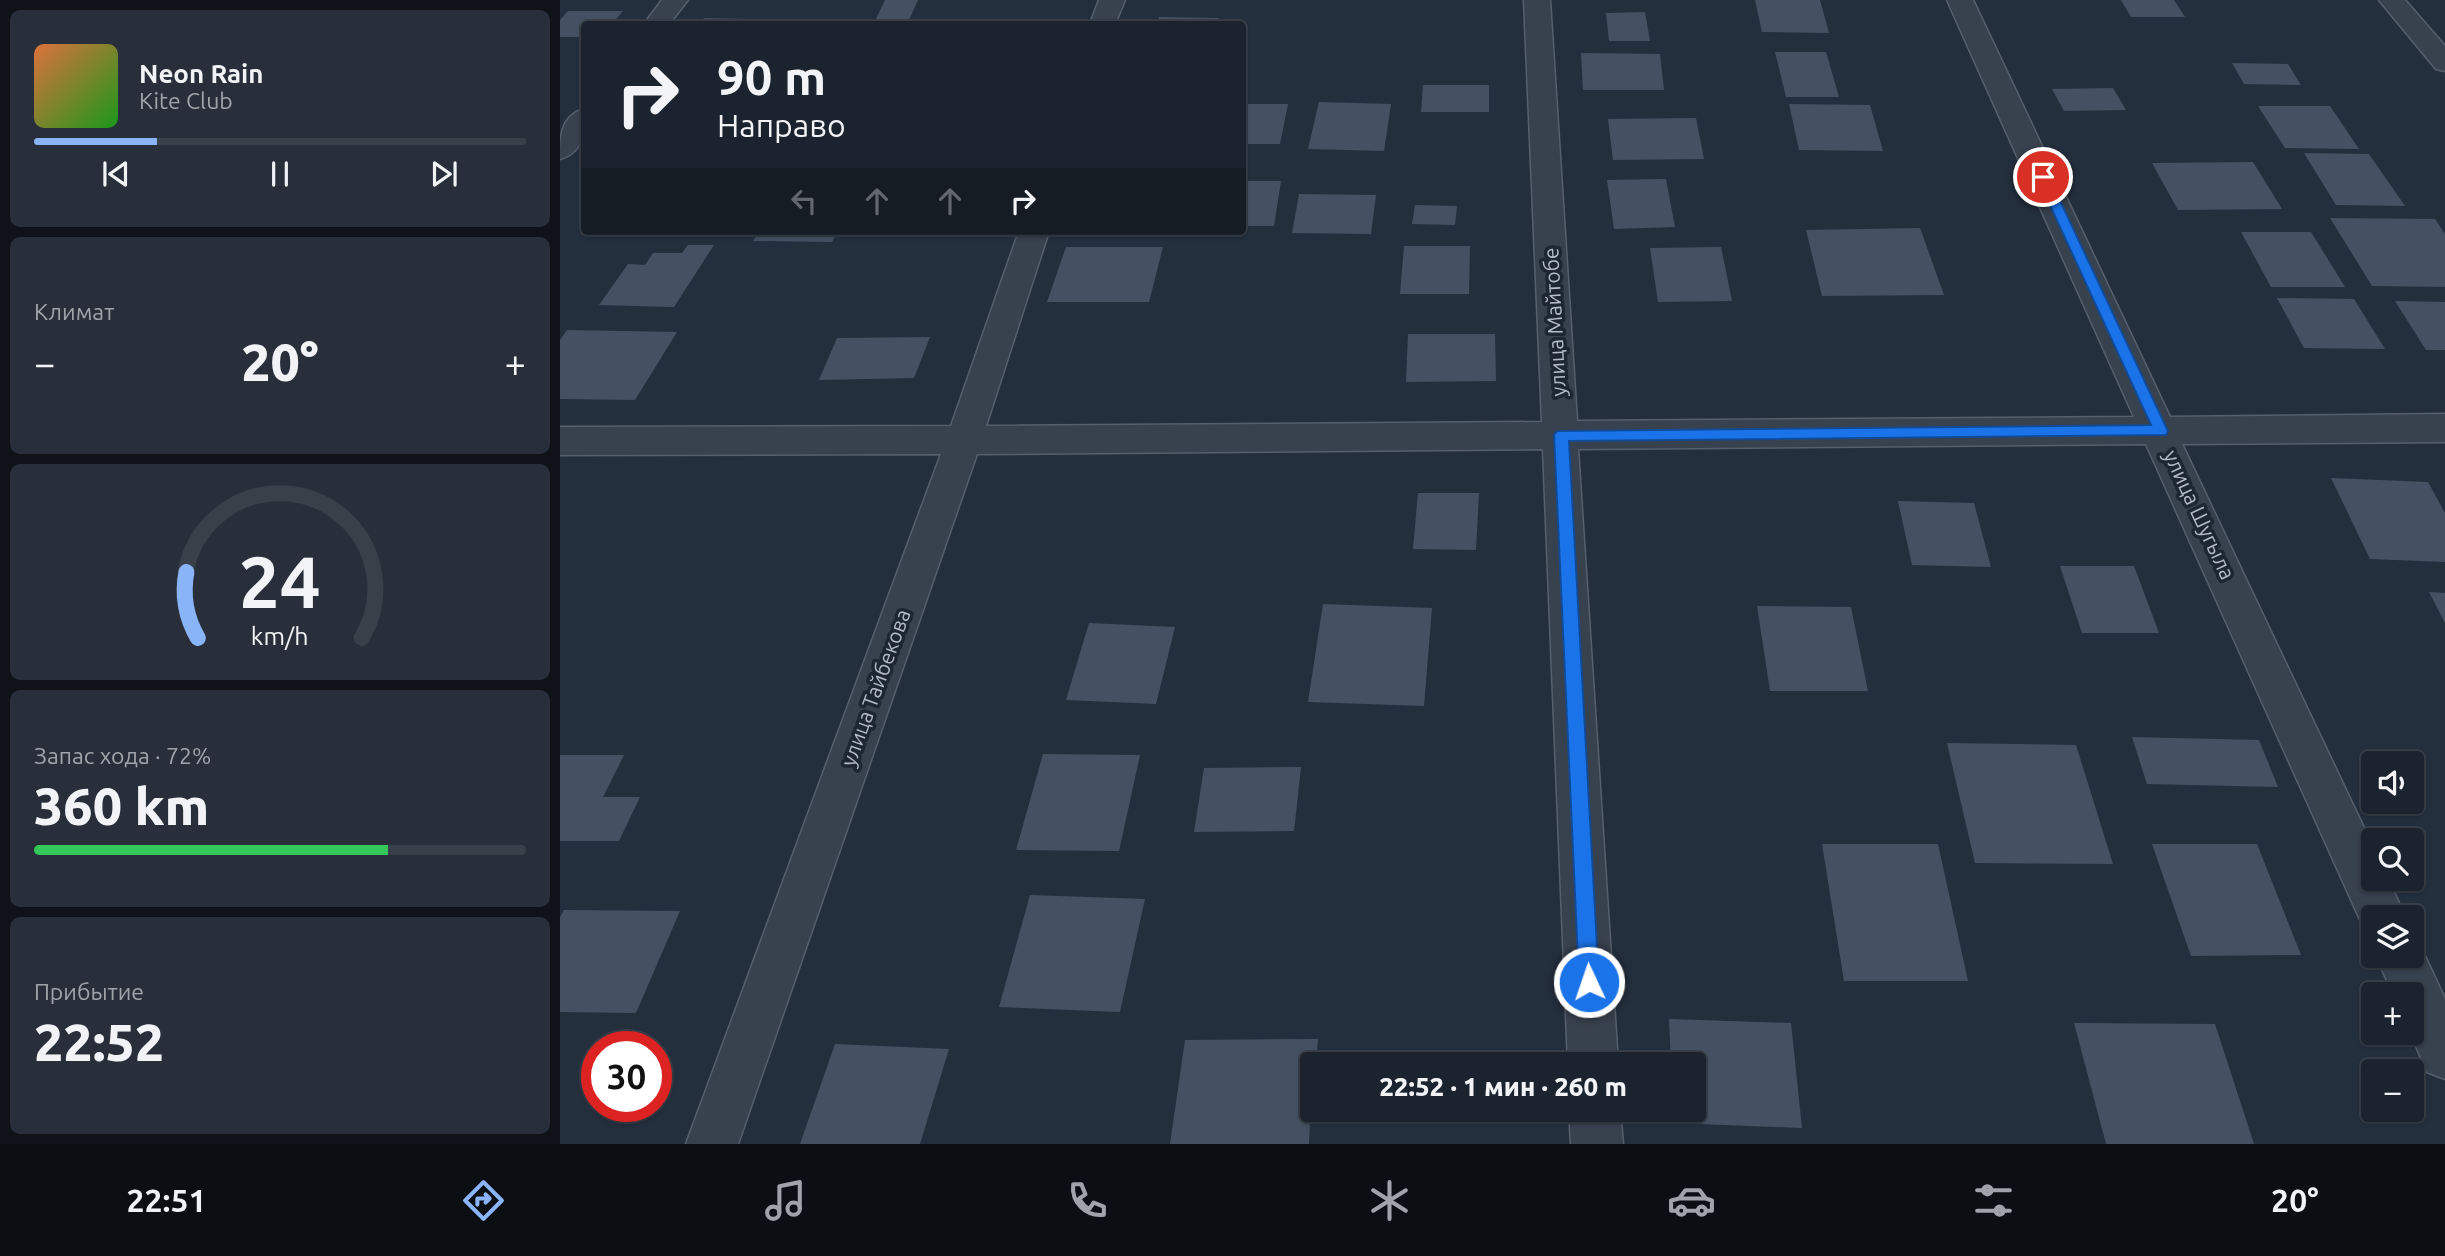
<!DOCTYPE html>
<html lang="ru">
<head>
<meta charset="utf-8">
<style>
  :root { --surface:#1b232e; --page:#282f3a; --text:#f1f3f6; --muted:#a0a4aa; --line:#39404a; --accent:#8ab4f8 }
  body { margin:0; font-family:Ubuntu,sans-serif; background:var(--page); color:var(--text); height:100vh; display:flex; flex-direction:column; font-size:26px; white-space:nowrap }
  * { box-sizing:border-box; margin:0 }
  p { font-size:23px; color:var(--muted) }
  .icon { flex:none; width:38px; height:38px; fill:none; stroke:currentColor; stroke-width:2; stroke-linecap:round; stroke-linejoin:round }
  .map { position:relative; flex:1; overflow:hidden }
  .drawer { display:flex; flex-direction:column; gap:10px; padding:10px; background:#0f1319; width:560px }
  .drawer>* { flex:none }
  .hud { position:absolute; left:21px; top:21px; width:665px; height:214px; border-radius:7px; box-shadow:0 2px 5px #0004,0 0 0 2px var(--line); background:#1b232e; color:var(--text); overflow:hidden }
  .controls { position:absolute; left:1801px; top:751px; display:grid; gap:14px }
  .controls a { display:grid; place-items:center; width:63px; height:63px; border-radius:7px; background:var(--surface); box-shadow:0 2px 5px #0004,0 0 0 2px var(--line); font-size:35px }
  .speed { position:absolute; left:21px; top:1031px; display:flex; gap:14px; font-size:35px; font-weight:700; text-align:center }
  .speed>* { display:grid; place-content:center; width:91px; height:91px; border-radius:50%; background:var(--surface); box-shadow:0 2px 5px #0004,0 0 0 2px var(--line); line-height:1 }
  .speed .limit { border:10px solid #d22; background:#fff; color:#111 }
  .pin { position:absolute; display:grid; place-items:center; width:60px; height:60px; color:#fff; margin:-30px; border:4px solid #fff; border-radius:50%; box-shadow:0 2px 7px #0007 }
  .me { position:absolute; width:77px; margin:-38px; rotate:357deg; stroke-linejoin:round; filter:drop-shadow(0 0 5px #0008) }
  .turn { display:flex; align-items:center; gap:24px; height:147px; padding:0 21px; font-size:32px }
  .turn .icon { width:91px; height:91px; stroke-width:2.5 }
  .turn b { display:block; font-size:49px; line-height:60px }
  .lanes { display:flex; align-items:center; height:66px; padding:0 21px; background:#0003; justify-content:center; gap:35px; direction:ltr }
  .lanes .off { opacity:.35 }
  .big { font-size:52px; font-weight:800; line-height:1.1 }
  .drawer .widget { flex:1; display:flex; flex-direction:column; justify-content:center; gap:10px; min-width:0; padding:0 24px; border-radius:10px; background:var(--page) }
  .drawer .dial { align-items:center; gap:0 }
  .dial svg { height:182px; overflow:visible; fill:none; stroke:var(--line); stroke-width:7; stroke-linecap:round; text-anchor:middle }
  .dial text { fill:var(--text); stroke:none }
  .song { display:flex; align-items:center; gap:21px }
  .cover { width:84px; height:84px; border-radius:10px; background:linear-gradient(135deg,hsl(20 70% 55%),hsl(120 70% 35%)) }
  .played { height:7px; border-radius:4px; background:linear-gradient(90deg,var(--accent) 25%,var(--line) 25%) }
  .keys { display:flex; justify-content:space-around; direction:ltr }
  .heat { display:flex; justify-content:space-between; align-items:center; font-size:38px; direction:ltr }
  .charge { height:10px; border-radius:5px; background:linear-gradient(90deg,#34c759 72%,var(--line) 0) }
  .trip { position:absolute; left:740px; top:1052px; width:406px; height:70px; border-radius:7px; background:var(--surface); box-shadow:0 2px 5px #0004,0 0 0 2px var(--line); font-weight:800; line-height:70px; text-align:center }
  .tab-bar { display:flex; height:112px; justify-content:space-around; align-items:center; background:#0b0e12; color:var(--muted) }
  .tab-bar .icon { width:49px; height:49px }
  .tab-bar .active { color:var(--accent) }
  .tab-bar b { font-size:32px; color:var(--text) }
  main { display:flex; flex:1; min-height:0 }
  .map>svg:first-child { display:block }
</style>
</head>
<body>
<main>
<section class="drawer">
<div class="widget">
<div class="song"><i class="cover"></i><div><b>Neon Rain</b><p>Kite Club</p></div></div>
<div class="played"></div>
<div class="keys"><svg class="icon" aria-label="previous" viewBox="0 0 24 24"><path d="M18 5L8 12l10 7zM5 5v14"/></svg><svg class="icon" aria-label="pause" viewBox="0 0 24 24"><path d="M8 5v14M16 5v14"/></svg><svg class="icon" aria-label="next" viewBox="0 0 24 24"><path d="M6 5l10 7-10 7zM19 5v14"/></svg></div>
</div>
<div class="widget"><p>Климат</p>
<div class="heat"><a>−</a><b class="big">20°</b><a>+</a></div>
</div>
<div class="widget dial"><svg viewBox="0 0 100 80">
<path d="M14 69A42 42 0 1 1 86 69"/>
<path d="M14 69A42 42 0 0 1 9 40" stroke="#8ab4f8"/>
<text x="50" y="56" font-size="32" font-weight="700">24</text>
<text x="50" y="72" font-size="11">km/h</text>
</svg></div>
<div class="widget"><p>Запас хода · 72%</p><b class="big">360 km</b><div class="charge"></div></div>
<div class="widget"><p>Прибытие</p><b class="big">22:52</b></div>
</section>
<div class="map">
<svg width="1885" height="1144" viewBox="0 0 1885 1144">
  <rect width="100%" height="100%" fill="#242f3e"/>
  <g fill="#455162">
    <polygon points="325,0 358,0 349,20 315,21"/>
    <polygon points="1195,0 1260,0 1269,33 1202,32"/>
    <polygon points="1561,0 1614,0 1625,17 1571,17"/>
    <polygon points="8,11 63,11 52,24 24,24 24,37 0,37 0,20"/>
    <polygon points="1085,12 1090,41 1049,41 1046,13"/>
    <polygon points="599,17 659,18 657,24 597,24"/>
    <polygon points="144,18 192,19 187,24 139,24"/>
    <polygon points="1215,52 1266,52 1279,97 1226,97"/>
    <polygon points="1021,53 1100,54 1104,90 1023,90"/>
    <polygon points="1672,63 1728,64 1741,85 1684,84"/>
    <polygon points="863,85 929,85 929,112 861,112"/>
    <polygon points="1553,88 1566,110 1504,111 1492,89"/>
    <polygon points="759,102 831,104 824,151 748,149"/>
    <polygon points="682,104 728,104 720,144 682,144"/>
    <polygon points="1229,104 1310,105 1323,151 1239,150"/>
    <polygon points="1698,106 1770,106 1799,149 1725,148"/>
    <polygon points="1136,118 1144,159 1053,160 1048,119"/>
    <polygon points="1744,153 1809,154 1845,206 1776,205"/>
    <polygon points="1693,162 1722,209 1618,210 1592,163"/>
    <polygon points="1106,179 1115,227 1054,229 1047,180"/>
    <polygon points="682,181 721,181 714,226 682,226"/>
    <polygon points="739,194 816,195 811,234 732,233"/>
    <polygon points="855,205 897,206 895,225 852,224"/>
    <polygon points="1770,218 1875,219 1885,234 1885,287 1812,286"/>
    <polygon points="1360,228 1384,295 1262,296 1246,230"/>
    <polygon points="199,231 278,231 272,242 193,241"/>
    <polygon points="1681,232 1751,232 1785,287 1711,287"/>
    <polygon points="128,245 154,245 114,307 39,305 68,264 85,265 93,253 122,253"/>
    <polygon points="844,246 910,246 909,294 840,294"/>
    <polygon points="506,247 603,247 589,302 487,302"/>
    <polygon points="1161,247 1172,301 1098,302 1090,248"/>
    <polygon points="1717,298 1794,299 1825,349 1744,348"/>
    <polygon points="1835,301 1885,302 1885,350 1866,350"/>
    <polygon points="7,330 117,332 75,400 0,399 0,340"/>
    <polygon points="848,334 935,334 936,381 846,382"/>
    <polygon points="370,337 354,378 259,380 277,338"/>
    <polygon points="1771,478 1868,482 1885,513 1885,562 1810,559"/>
    <polygon points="858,493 919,493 916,550 853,549"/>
    <polygon points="1338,501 1414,503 1431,567 1352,565"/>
    <polygon points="1500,566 1574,566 1599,633 1522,633"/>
    <polygon points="1869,592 1885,593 1885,623"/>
    <polygon points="763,604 872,608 864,706 748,702"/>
    <polygon points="1197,606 1291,607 1308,691 1210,691"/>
    <polygon points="529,623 615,627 596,704 506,700"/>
    <polygon points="1572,737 1699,740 1718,787 1587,784"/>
    <polygon points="1387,743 1516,745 1553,864 1415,863"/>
    <polygon points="483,754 580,755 559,851 456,850"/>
    <polygon points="0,755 64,755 43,797 80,797 59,841 0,841"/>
    <polygon points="741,767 734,831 634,832 644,768"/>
    <polygon points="1262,844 1378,844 1408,981 1284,981"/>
    <polygon points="1592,844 1697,844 1741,955 1631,956"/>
    <polygon points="470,895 585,899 560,1012 439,1007"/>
    <polygon points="4,910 120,911 76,1013 0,1012 0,917"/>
    <polygon points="1109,1019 1231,1023 1242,1128 1114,1123 1113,1110 1134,1110 1134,1064 1111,1064"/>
    <polygon points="1514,1023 1655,1024 1694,1144 1546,1144"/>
    <polygon points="758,1039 756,1064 752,1064 749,1144 610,1144 625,1040"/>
    <polygon points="275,1044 389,1049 360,1144 240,1144"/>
  </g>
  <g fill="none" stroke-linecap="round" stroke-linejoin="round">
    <g stroke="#565f6c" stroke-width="3">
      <g id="street">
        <polygon points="102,0 128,0 109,24 84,24"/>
        <polygon points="539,0 565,0 555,24 530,24"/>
        <polygon points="964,0 990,0 1017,421 1574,417 1387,0 1413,0 1610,417 1885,414 1885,442 1622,444 1813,847 1813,878 1828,878 1845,917 1813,917 1813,937 1806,933 1586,444 1018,449 1058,1064 1008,1064 983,449 417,454 178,1144 126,1144 381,454 0,455 0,427 391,426 459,231 489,231 426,426 982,422"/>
        <polygon points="1819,0 1845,0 1885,46 1885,71 1876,69"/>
        <path d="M 24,109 C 26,130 23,153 0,159 C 0,138 0,116 24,109 Z"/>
        <polygon points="1852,937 1857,939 1885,999 1885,1079 1867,1072 1850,1032 1852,994 1833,994 1816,956 1852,956"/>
        <polygon points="1009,1110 1060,1110 1063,1144 1011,1144"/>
      </g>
    </g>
    <use href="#street" fill="#38414e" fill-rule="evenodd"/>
  </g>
  <polygon fill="#1a73e8" stroke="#114b97" stroke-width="2" points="1483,173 1489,177 1608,431 1606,435 1009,441 1039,982 1036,989 1029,992 1022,989 1019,982 994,435 997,431 1591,425 1477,177"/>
  <g text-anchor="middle" stroke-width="7" stroke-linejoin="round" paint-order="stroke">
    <g font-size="21" fill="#b4bcc9" stroke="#1d2633">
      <text transform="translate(995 322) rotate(-93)" y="7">улица Майтобе</text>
      <text transform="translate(1639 515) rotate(65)" y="7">улица Шугыла</text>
      <text transform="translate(316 688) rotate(-70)" y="7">улица Тайбекова</text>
    </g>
  </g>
</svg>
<div class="controls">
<a><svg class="icon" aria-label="sound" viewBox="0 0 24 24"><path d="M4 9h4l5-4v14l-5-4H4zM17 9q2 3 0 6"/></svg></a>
<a><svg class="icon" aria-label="search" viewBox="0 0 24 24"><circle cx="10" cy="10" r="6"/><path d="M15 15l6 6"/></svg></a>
<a><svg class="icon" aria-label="layers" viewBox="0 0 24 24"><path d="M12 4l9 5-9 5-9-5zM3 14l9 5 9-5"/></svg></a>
<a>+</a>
<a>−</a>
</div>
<div class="speed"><div class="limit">30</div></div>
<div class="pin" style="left:1483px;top:177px;background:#d93025"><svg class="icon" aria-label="arrive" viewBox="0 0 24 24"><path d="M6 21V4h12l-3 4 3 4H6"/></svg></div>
<svg class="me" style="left:1029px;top:982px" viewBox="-20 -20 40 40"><circle r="17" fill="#1a73e8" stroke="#fff" stroke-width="3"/><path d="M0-11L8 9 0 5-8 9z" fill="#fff"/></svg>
<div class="trip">22:52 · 1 мин · 260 m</div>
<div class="hud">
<div class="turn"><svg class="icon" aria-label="right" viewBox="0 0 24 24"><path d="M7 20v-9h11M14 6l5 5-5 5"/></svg><div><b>90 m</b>Направо</div></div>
<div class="lanes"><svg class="icon off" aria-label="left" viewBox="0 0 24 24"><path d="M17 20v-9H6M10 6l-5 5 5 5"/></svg><svg class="icon off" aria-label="ahead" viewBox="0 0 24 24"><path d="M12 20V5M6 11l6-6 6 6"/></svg><svg class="icon off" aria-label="ahead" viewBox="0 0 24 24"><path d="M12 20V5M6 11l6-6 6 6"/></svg><svg class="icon" aria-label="right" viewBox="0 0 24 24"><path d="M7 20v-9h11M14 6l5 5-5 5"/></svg></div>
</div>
</div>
</main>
<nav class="tab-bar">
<b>22:51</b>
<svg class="icon active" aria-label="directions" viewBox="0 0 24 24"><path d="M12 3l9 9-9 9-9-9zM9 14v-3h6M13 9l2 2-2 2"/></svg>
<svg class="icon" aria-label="music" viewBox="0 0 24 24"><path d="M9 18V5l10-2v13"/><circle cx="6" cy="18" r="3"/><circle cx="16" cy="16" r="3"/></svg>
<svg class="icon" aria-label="phone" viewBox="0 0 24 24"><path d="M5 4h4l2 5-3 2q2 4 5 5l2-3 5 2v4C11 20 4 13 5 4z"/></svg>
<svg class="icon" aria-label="climate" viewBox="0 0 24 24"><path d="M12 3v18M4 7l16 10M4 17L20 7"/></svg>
<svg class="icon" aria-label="car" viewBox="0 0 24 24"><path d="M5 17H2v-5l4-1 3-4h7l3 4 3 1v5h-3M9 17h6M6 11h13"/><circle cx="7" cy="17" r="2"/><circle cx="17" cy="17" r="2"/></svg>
<svg class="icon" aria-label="filters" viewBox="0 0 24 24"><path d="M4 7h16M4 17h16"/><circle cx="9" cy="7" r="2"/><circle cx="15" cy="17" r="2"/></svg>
<b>20°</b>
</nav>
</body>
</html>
